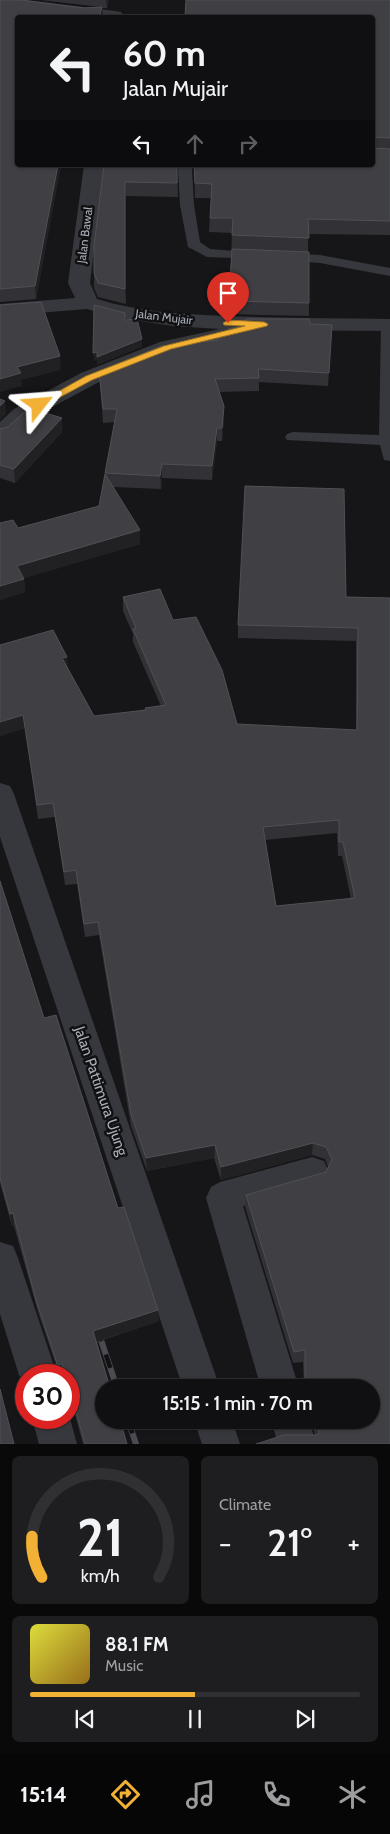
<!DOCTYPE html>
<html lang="en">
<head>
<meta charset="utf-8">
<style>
  :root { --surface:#101012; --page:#1e1e20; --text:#f1f3f6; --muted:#9c9d9f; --line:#303032; --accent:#f2b134 }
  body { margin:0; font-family:Cabin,sans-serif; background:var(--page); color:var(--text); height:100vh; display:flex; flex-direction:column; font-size:19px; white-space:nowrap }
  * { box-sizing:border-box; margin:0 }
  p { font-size:16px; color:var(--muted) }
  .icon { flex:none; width:28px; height:28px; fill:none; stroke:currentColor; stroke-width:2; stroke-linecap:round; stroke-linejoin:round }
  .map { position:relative; height:1444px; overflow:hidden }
  .sheet { display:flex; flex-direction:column; gap:12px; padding:12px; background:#09090a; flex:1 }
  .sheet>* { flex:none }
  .hud { position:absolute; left:15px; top:15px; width:360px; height:152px; border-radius:5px; box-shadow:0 1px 4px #0004,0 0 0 1px var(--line); background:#101012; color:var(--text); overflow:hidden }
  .speed { position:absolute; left:15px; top:1364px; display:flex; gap:10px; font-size:25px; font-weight:700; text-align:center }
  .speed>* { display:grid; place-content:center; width:65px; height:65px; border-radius:50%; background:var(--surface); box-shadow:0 1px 4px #0004,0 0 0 1px var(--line); line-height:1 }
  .speed .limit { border:8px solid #d22; background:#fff; color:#111 }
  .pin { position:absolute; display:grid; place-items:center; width:42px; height:42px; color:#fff; margin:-51px -21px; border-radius:50% 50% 50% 0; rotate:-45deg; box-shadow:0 0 5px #0007 }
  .pin .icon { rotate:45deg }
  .me { position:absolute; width:55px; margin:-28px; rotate:62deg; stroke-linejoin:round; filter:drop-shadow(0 0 4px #0008) }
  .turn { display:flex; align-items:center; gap:18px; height:105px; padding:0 25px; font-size:22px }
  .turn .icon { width:65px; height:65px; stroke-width:2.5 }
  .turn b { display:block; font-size:35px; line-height:42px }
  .lanes { display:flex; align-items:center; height:48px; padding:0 25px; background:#0003; justify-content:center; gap:25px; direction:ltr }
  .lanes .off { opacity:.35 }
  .big { font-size:38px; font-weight:600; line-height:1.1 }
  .sheet .tile { flex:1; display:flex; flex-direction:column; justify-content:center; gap:8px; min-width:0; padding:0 18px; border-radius:8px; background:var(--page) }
  .sheet .dial { align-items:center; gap:0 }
  .dial svg { height:130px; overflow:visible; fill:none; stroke:var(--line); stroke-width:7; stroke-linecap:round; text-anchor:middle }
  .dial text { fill:var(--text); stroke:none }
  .song { display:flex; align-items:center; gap:15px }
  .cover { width:60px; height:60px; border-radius:8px; background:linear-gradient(135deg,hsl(60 70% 55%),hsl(40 70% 35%)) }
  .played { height:5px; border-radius:2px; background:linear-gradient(90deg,var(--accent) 50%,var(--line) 50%) }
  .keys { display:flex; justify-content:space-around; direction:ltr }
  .heat { display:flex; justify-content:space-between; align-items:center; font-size:28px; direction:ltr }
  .sheet .tiles { flex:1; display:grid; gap:12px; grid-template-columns:1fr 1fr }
  .tile:last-child { grid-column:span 2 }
  .trip { position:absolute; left:95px; top:1379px; width:285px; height:50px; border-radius:25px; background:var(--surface); box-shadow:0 1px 4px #0004,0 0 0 1px var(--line); font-weight:600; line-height:50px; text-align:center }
  .menu { display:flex; height:80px; justify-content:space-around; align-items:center; background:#060607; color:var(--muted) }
  .menu .icon { width:35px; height:35px }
  .menu .selected { color:var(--accent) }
  .menu b { font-size:22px; color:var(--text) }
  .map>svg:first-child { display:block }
</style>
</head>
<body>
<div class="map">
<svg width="390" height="1444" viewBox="0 0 390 1444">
  <rect width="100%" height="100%" fill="#161618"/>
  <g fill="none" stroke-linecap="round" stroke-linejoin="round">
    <g fill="#37383d" fill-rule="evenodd">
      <polygon points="181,165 195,165 192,169 194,205 200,242 210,249 260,253 262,256 260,259 207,257 188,247 180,205 178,169"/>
      <polygon points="283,253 320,255 390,268 390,276 320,263 278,260 276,257"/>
      <polygon points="390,321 390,461 384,460 380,445 287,440 285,437 287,434 293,432 379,435 381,325 383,322"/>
    </g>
    <g fill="#37383d" fill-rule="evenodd">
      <polygon points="0,0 25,0 115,11 121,12 124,16 85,18 0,7"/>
      <path d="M 84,165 L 104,165 L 90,283 L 97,299 C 139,312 182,314 225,316 C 280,318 335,318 390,319 L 390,331 L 242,330 L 244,332 L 241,337 L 175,352 L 97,383 L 30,419 L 8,439 L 0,441 L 0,422 L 14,409 L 81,373 L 160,342 L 220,329 L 173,326 L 114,317 L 87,309 L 0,316 L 0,304 L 75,298 L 68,283 Z"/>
      <polygon points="0,783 10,786 14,794 220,1388 183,1388 0,837"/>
      <polygon points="312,1157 324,1161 329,1172 324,1183 243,1206 299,1388 261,1388 206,1198 211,1187 220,1182"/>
      <polygon points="0,1242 13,1246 18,1258 57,1375 26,1375 26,1388 19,1375 0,1314"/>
      <polygon points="69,1415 77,1444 39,1444 32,1418 69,1418"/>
      <polygon points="194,1420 232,1420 240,1444 202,1444"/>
      <polygon points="271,1420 309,1420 316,1444 278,1444"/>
    </g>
    <g stroke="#4a4c52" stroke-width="6">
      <g id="rail">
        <polyline points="97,1328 117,1388"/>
        <polyline points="128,1420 136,1444"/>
      </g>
    </g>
    <use href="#rail" stroke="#111113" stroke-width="4.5" stroke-dasharray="14" stroke-linecap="butt"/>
  </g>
  <g fill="#323236" fill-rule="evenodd">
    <polygon points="0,0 84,8 101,7 40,0 109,0 107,8 102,8 103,18 18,18 61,165 36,299 0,302"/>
    <polygon points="186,0 390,0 390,235 308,234 308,251 309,303 309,316 229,314 232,233 209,232 211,198 195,198 194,165 372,165 372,18 185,18"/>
    <polygon points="104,165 177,168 178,197 126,196 126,304 98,297 94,288 94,273"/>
    <polygon points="310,324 332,325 328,386 259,382 259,391 219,392 224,419 222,441 217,441 212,480 162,478 161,489 113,487 140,544 24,578 25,592 0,600 0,523 18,528 99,506 115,422 103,423 99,371 217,340 217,333"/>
    <polygon points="62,418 62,432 15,483 0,478 0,429"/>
    <path d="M 123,597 L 173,620 L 237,724 L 356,730 L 356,641 L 238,638 L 238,625 L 346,597 L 390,598 L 390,1444 L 315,1435 L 311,1420 L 371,1420 L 371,1388 L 304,1388 L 303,1362 L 293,1363 L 245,1207 L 246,1195 L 326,1172 L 328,1167 L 325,1159 L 312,1155 L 221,1180 L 214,1158 L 147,1171 L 131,1126 L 99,935 L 85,937 L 77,884 L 65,885 L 55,817 L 38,819 L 25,728 L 0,736 L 0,645 L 68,669 L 94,716 L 145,710 L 161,706 L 133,642 L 133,634 L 123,611 ZM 337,833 L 338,856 L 342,856 L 351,899 L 276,906 L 265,840 Z"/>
    <polygon points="0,881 44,1018 118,1208 159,1321 97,1342 127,1444 83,1444 69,1393 69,1375 55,1375 54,1366 56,1365 38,1312 14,1226 12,1226 0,1183"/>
  </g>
  <g fill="#212124">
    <polygon points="106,0 109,0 107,8"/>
    <polygon points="102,7 103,18 99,18"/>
    <polygon points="58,165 61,165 36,299 35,286"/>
    <polygon points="125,182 126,196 126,304 125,289"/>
    <polygon points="142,339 142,347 97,365 97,357"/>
    <polygon points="97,352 97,360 94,361 93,353"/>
    <polygon points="60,356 61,370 21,380 22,386 0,392 0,379 17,367"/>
    <polygon points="5,401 6,414 0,420 0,406"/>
    <polygon points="224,406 224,419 222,441 222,428"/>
    <polygon points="62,418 62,432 15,483 14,469"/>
    <polygon points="217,428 217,441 212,480 212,466"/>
    <polygon points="162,464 162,478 161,489 160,476"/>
    <polygon points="140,530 140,544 18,580 17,566"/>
    <polygon points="24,579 25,592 0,600 0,586"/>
    <polygon points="67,657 68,670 62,658"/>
    <polygon points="23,715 25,728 0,736 0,722"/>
    <polygon points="313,1143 312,1155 221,1180 221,1167"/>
    <polygon points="215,1145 214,1158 147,1171 146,1158"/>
    <polygon points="13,1213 14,1226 12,1226 10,1214"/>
    <polygon points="158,1310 159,1321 95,1342 93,1331"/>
    <polygon points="62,1364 64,1375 55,1375 54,1366"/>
  </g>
  <g fill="#3f3f44" stroke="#4f5156" fill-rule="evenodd">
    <polygon points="0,0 21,0 84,8 102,7 99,18 18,18 18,165 58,165 35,286 0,289"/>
    <polygon points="186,0 390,0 390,138 372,137 372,18 224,18 224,16 185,16"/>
    <polygon points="372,148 390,149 390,221 308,219 309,238 232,235 233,218 210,218 212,184 195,183 194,165 372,165"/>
    <polygon points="104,165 177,165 177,183 125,182 125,289 98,283 94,273 94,246"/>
    <polygon points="232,249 309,252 309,303 229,301"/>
    <polygon points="41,302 60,356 17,367 21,373 0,379 0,305"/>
    <polygon points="94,305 125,313 125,320 137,319 142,339 97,357 97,352 93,353"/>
    <polygon points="246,319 309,319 310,324 332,325 329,373 258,369 259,378 215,379 224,406 222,428 217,428 212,466 162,464 160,476 105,473 117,409 103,409 99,371 162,346 218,340 217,333 228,332 228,329 242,326"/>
    <polygon points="0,399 5,401 0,406"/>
    <polygon points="29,408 62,418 14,469 0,465 0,429 8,427"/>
    <polygon points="105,474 140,530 17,566 24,579 0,586 0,523 13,520 18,528 99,506"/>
    <path d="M 245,486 L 344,489 L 346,597 L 390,598 L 390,1444 L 256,1444 L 284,1435 L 317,1435 L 319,1433 L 315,1420 L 371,1420 L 371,1388 L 305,1388 L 305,1350 L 294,1352 L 246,1195 L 326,1172 L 332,1159 L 326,1147 L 313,1143 L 221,1167 L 215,1145 L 146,1158 L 131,1114 L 98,922 L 84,924 L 76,870 L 64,872 L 53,803 L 37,805 L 23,715 L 0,722 L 0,645 L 53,630 L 67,657 L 62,658 L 94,716 L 146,710 L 145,708 L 166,705 L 133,629 L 136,628 L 123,597 L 160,589 L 173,620 L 196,617 L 222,670 L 237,724 L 357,730 L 358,628 L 238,625 ZM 339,820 L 339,842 L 343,842 L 355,898 L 276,906 L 263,827 Z"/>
    <polygon points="0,881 44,1018 56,1015 118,1208 124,1207 158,1310 93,1331 110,1388 104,1388 104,1420 120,1420 127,1444 85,1444 69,1387 69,1375 65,1375 62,1364 54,1366 57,1363 36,1300 13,1213 10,1214 0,1177"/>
    <polygon points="0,1389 14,1444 0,1444"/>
  </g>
  <polygon fill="#f2b134" stroke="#9d7322" points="228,320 264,322 268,324 267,326 171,349 92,380 42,407 36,407 34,405 86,376 164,346 245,326 224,325 223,323"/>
  <g text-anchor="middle" stroke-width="5" stroke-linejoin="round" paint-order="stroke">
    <g font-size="12" fill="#a8adb8" stroke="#111113">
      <text transform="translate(85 235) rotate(-83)" y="4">Jalan Bawal</text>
      <text transform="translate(164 317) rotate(7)" y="4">Jalan Mujair</text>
    </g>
    <g font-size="15" fill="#a8adb8" stroke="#111113">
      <text transform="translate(101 1091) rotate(71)" y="5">Jalan Pattimura Ujung</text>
    </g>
  </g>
</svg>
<div class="speed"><div class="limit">30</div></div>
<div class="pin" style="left:228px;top:323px;background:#d93025"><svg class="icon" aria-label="arrive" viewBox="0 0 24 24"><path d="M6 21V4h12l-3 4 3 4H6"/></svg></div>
<svg class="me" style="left:39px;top:405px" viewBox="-20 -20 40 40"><path d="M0-17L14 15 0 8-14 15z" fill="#f2b134" stroke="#fff" stroke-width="4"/></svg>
<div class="trip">15:15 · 1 min · 70 m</div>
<div class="hud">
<div class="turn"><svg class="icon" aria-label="left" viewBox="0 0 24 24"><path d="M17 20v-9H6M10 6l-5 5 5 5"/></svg><div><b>60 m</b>Jalan Mujair</div></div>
<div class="lanes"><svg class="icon" aria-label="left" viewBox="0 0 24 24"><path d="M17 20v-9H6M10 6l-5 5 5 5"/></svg><svg class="icon off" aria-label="ahead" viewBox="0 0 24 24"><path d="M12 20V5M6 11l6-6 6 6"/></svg><svg class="icon off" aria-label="right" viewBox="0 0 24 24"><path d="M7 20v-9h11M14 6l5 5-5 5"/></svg></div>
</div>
</div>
<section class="sheet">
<div class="tiles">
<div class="tile dial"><svg viewBox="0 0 100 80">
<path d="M14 69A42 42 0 1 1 86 69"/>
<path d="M14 69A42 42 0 0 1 8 44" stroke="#f2b134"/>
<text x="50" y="56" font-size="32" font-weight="700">21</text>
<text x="50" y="72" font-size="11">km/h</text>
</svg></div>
<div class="tile"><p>Climate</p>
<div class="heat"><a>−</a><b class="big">21°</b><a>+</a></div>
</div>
<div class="tile">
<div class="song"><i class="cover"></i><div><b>88.1 FM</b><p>Music</p></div></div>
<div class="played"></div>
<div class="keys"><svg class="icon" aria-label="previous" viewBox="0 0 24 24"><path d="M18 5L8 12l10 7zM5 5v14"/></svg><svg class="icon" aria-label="pause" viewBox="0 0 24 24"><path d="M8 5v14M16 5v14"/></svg><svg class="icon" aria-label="next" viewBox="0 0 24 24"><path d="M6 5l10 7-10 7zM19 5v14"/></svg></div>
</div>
</div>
</section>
<nav class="menu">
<b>15:14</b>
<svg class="icon selected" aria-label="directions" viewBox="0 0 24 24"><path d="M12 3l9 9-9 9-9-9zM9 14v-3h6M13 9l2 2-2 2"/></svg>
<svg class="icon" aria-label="music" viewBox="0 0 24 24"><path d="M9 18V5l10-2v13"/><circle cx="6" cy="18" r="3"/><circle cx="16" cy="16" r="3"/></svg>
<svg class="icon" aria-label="phone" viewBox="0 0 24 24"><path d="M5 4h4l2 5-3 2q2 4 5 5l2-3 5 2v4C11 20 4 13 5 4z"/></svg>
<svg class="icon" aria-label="climate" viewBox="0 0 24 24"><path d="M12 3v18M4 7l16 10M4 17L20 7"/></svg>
</nav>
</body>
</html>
